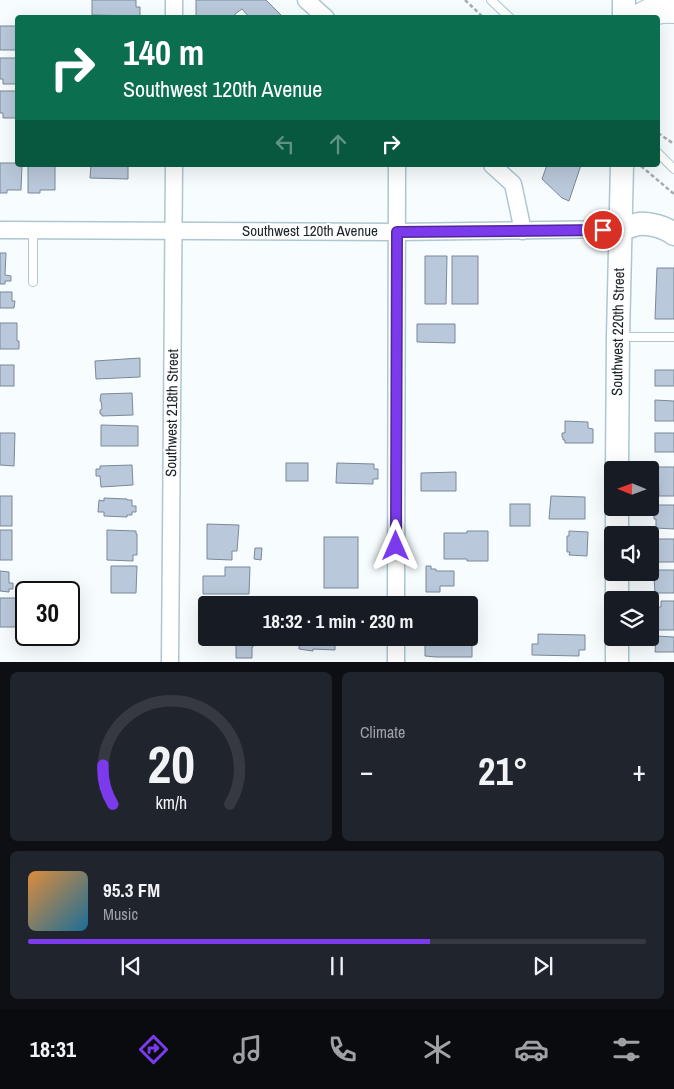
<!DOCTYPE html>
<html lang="en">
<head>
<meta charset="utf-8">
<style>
  :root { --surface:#171b24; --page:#20242c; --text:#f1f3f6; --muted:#9ea1a6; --line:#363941; --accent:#7c3aed }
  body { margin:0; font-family:"Archivo Narrow",sans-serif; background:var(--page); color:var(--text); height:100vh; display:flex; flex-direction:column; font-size:19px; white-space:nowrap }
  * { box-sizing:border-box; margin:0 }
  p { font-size:16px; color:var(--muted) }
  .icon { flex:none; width:28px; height:28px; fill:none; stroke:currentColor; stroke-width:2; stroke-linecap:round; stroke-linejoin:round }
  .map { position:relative; height:662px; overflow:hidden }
  .panel { display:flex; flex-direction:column; gap:10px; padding:10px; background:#0d0f14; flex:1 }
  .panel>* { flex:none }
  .hud { position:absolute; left:15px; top:15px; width:645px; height:152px; border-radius:5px; box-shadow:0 5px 20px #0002; background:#0b6e4f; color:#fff; overflow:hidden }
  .needle { width:32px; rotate:271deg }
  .tools { position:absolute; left:604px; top:461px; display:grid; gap:10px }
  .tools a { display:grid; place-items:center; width:55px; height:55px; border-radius:5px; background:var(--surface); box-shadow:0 5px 20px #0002; font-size:25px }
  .speed { position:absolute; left:15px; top:581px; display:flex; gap:10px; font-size:25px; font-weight:700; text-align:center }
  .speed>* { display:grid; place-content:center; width:65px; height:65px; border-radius:50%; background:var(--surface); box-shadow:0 5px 20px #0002; line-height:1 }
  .speed .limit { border:2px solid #111; border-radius:8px; background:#fff; color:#111 }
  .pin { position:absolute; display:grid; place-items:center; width:42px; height:42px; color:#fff; margin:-21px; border:2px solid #fff; border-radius:50%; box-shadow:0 1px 5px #0007 }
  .me { position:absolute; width:55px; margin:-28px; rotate:0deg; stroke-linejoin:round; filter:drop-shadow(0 0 4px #0008) }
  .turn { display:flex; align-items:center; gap:18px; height:105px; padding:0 25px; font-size:22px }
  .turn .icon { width:65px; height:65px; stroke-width:2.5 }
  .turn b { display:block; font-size:35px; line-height:42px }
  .lanes { display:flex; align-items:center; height:48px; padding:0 25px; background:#0003; justify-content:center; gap:25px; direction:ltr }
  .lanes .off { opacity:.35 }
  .big { font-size:38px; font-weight:800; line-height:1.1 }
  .panel .tile { flex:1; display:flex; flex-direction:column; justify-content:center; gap:8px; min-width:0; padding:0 18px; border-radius:8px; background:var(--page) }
  .panel .dial { align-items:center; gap:0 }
  .dial svg { height:130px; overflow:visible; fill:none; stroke:var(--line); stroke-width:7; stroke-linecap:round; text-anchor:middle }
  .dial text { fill:var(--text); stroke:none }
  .song { display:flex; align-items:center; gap:15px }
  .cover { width:60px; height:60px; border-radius:8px; background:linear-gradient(135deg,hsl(30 70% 55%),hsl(200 70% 35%)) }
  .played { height:5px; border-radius:2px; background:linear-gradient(90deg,var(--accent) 65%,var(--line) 65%) }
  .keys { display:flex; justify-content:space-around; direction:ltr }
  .heat { display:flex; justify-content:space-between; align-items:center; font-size:28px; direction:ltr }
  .panel .tiles { flex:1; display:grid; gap:10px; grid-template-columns:1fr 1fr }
  .tile:last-child { grid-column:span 2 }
  .trip { position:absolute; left:198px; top:596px; width:280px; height:50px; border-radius:5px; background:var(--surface); box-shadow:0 5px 20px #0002; font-weight:800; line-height:50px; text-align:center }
  .tabs { display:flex; height:80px; justify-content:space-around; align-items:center; background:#090b0e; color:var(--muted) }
  .tabs .icon { width:35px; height:35px }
  .tabs .current { color:var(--accent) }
  .tabs b { font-size:22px; color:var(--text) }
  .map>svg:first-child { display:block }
</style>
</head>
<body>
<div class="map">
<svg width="674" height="662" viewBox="0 0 674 662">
  <rect width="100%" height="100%" fill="#f7fcff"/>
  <g fill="#b9c8da" stroke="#7b8899">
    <polygon points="92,0 136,0 136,7 140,7 140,16 92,15"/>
    <polygon points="196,0 266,0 284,18 250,18 242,9 235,14 235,18 196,18"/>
    <rect x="0" y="26" width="18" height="24"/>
    <polygon points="0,58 18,58 18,84 3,84 3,79 0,79"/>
    <polygon points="0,91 18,91 18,118 3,118 3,113 0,113"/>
    <polygon points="0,163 18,163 18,165 22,165 21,190 7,190 7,193 0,193"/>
    <polygon points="28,165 55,165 55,190 40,190 40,193 28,193"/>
    <polygon points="91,165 128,165 128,179 90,178"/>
    <polygon points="547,165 581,165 569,201 562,198 542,179"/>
    <polygon points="0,253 6,253 5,275 11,276 11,281 5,281 5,284 0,284"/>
    <polygon points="425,256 447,256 446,304 425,304"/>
    <rect x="452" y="256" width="26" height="48"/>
    <polygon points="657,268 674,268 674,319 655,319"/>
    <polygon points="0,292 12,292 12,301 15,301 14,308 0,308"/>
    <polygon points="0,323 17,323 17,341 19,341 19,349 0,349"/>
    <polygon points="417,324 455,324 455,343 417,342"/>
    <polygon points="140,358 140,377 96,379 95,361"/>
    <rect x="0" y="365" width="14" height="21"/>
    <rect x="655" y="370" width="19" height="16"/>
    <polygon points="132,393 133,415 102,416 102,414 100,414 100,410 102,409 101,401 100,401 101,394"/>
    <polygon points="655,400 674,401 674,421 655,421"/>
    <polygon points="565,421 588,422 588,428 593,429 593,443 565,443 565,440 563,440 563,437 562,437 562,433 565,433"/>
    <polygon points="101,425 138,426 138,446 101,446"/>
    <polygon points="0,433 15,433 14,466 0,465"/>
    <rect x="655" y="433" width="19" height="19"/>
    <rect x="286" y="463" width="22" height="18"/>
    <polygon points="337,463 374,464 374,469 378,469 378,479 373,479 373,484 336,483"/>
    <polygon points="132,465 133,485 101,487 100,476 96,476 96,469 100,469 100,466"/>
    <polygon points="658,467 674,467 674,496 659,496"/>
    <polygon points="456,472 456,491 421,491 421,473"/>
    <rect x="0" y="496" width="12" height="30"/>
    <polygon points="551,496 585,497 585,519 549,519"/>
    <polygon points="104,498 127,499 127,500 132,500 132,506 136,506 136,512 132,512 132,515 127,515 127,517 104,516 104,512 98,512 99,500 104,501"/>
    <rect x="510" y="504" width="20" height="22"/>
    <polygon points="656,505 674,505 674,529 656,528 656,519 654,519 654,512 656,511"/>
    <polygon points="207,524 239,525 237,551 232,551 232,560 207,559"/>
    <rect x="0" y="530" width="12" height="30"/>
    <polygon points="107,530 136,531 136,534 137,534 137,555 133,555 133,561 107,560"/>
    <polygon points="467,531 488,531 488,561 467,561 467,559 444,559 444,533 467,533"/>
    <polygon points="569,531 588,532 587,556 569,555 570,552 567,552 567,536 569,536"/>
    <rect x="324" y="537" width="34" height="51"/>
    <polygon points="656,539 674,539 674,562 656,562 656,553 654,553 654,545 656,545"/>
    <polygon points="255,548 262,548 261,560 254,559"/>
    <polygon points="111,566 137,566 136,593 111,593"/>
    <polygon points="426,566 431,566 431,569 436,569 436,571 454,571 454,586 440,586 440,592 426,592"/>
    <polygon points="225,567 250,567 249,594 203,594 203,576 225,576"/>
    <polygon points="656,570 674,570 674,593 655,593 654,577 656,577"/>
    <polygon points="0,571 9,572 9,583 13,583 13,589 9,589 9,592 0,591"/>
    <rect x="0" y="598" width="26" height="29"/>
    <polygon points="205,601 224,601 224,605 206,605 206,629 202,629 202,612 205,611"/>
    <polygon points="661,601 674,601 674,630 655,630 655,621 654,621 654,613 655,613 655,607 661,607"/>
    <polygon points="469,633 472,633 472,657 436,657 425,656 425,638 469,638"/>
    <polygon points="538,634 585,635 585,650 579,650 579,656 532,655 532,644 538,644"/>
    <polygon points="656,636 674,637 674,652 655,652"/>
    <polygon points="286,638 335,638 335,650 313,649 313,651 299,649 299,638"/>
    <polygon points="236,642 252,642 253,645 253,647 252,647 252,658 236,658"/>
  </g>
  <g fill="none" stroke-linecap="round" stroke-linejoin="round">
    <g stroke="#adc6d1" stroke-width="10">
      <g id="lane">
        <polyline points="491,0 510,18"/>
        <polyline points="658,153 674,169"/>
        <polyline points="33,282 33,230"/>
        <polyline points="620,337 674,337"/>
      </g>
    </g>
    <g stroke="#adc6d1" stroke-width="19">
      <g id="street">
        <polyline points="174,0 174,18"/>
        <polyline points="306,0 326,18"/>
        <polyline points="492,165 513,184 523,231"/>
        <polyline points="0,230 397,232 619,229"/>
        <polyline points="396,605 397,165"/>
        <polyline points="170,662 174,165"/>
        <polyline points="396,662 396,638"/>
      </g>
    </g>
    <g stroke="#adc6d1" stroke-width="25">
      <g id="secondary">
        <polyline points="624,0 624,18"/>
        <path d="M 619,229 C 626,228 633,225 639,224 C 650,223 665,227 674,234"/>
        <polyline points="617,470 618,337 622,165"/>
        <polyline points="617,535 617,508"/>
        <polyline points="617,600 617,572"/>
        <polyline points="617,662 617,638"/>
      </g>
    </g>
    <g stroke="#adc6d1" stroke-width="30">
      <path id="highway" d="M 641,18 C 653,10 660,8 674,9"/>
    </g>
    <g stroke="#a7adb0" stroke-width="2.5" stroke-dasharray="4 2.5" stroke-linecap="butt">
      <polyline points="465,0 484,18"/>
      <polyline points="658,133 674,144"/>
      <polyline points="641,166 674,194"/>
    </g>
    <use href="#lane" stroke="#fff" stroke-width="8"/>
    <use href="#street" stroke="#fff" stroke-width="16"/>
    <use href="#secondary" stroke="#fff" stroke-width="22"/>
    <use href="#highway" stroke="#fff" stroke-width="28"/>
  </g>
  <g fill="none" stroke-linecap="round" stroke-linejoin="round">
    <g stroke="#51269a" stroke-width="12">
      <polyline id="route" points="396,546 397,232 603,230"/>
    </g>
    <use href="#route" stroke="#7c3aed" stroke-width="9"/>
  </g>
  <g text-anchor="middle" stroke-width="4" stroke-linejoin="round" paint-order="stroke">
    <g font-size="15" fill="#1b2428" stroke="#fff">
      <text x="310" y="236">Southwest 120th Avenue</text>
      <text transform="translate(618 332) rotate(-89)" y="5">Southwest 220th Street</text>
      <text transform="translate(172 413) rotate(-89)" y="5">Southwest 218th Street</text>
    </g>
  </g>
</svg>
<div class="tools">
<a><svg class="needle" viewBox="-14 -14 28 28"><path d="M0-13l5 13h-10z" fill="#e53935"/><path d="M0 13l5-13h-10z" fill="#9ea1a6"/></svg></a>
<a><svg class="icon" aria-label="sound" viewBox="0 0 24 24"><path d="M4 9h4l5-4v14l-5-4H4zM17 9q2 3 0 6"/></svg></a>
<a><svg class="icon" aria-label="layers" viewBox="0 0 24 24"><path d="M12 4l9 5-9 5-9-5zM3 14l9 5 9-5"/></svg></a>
</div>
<div class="speed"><div class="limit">30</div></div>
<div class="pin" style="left:603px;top:230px;background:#d93025"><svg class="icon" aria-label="arrive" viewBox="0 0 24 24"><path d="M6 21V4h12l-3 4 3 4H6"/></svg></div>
<svg class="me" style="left:396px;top:546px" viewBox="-20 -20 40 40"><path d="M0-17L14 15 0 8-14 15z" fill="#7c3aed" stroke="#fff" stroke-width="4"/></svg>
<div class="trip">18:32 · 1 min · 230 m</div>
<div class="hud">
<div class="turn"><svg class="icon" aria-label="right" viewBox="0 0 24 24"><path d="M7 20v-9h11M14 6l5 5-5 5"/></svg><div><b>140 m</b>Southwest 120th Avenue</div></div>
<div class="lanes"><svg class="icon off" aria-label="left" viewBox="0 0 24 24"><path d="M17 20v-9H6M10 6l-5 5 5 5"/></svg><svg class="icon off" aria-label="ahead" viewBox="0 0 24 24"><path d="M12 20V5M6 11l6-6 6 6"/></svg><svg class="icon" aria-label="right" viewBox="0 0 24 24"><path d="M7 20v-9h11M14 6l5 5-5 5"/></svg></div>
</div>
</div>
<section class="panel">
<div class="tiles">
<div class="tile dial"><svg viewBox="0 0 100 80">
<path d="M14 69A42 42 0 1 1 86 69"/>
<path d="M14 69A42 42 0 0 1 8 45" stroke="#7c3aed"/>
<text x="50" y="56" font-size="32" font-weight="700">20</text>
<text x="50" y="72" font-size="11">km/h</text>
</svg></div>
<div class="tile"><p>Climate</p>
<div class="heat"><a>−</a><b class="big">21°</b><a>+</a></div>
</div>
<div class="tile">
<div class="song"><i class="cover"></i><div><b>95.3 FM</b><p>Music</p></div></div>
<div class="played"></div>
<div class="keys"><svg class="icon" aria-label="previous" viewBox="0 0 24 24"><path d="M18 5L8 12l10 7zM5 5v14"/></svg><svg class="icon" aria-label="pause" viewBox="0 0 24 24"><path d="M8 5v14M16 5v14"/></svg><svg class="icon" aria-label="next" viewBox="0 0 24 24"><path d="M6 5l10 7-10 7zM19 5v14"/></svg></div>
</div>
</div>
</section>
<nav class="tabs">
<b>18:31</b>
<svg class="icon current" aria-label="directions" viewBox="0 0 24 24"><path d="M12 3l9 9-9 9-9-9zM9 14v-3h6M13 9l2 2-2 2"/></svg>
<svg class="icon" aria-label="music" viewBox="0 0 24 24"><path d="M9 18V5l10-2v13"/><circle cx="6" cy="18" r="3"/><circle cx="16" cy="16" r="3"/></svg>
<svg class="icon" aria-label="phone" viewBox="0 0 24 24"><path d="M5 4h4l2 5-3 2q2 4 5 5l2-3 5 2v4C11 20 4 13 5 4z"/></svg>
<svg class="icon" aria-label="climate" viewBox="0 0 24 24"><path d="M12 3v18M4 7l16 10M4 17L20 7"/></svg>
<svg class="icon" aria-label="car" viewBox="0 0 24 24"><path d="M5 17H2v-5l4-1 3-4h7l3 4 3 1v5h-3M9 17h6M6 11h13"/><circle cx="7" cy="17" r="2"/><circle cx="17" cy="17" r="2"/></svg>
<svg class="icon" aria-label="filters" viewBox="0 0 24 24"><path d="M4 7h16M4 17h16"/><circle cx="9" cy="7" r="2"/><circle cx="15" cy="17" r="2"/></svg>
</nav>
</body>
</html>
